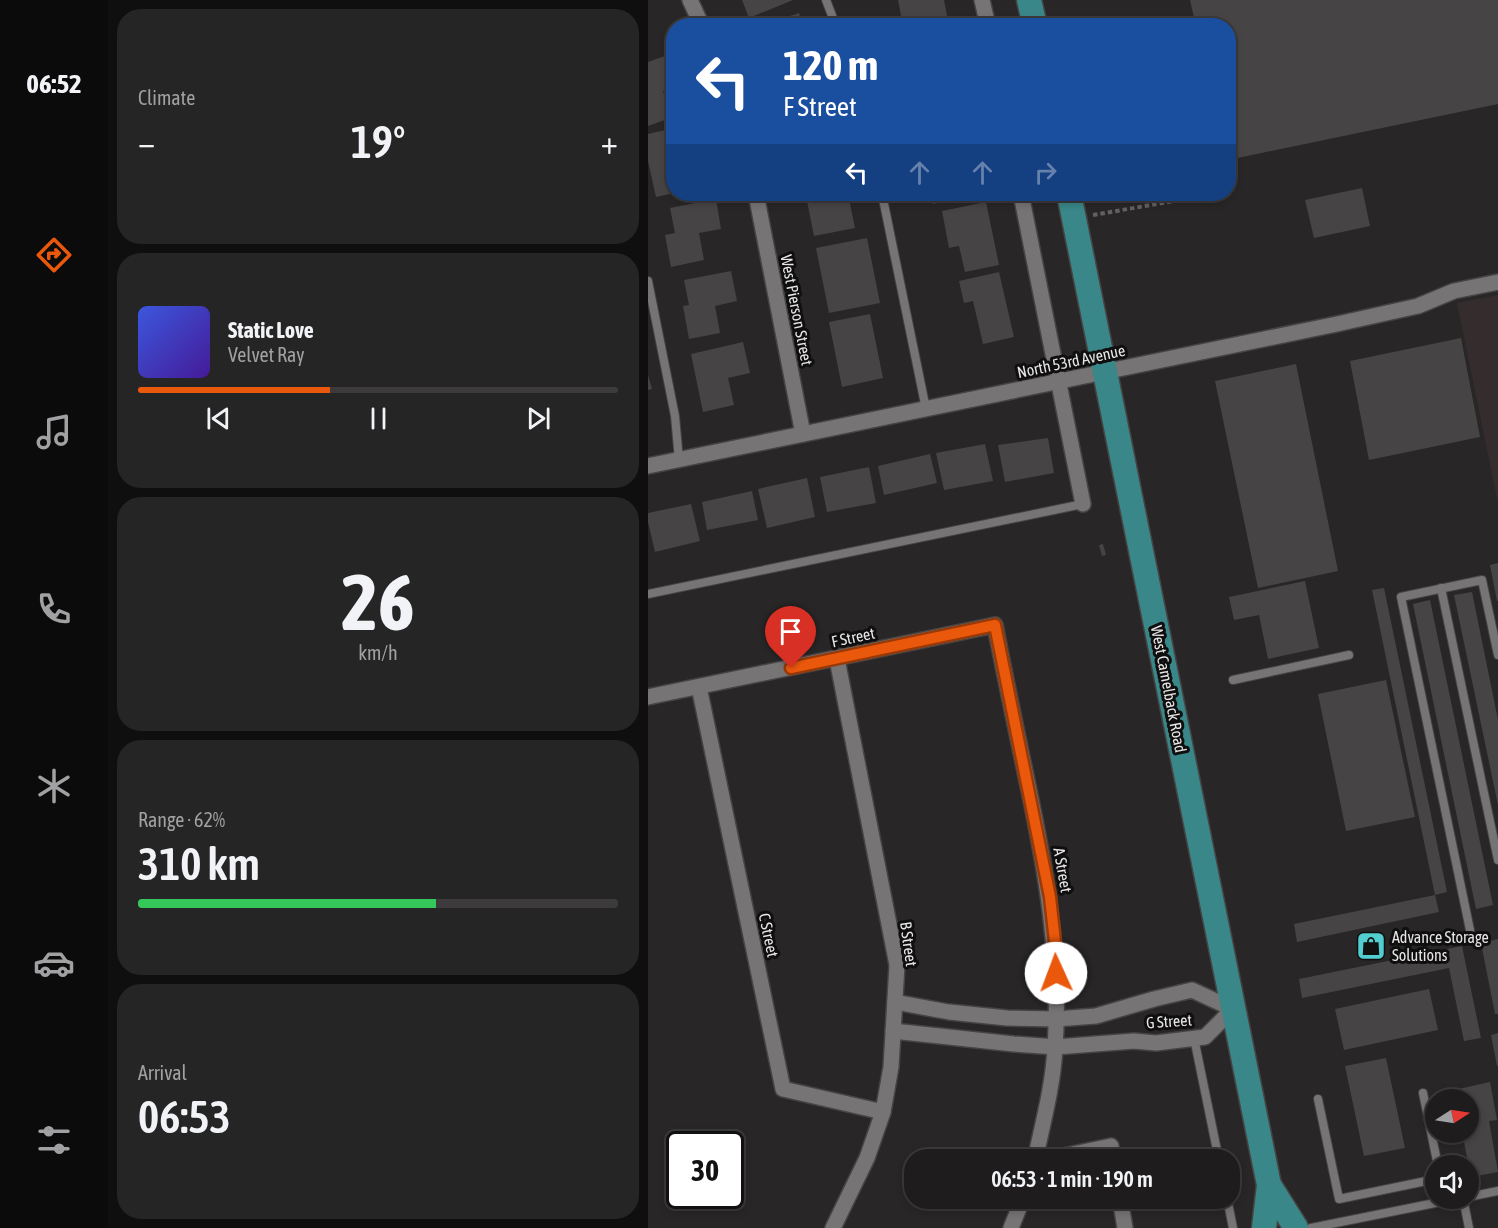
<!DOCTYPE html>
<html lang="en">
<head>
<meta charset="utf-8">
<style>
  :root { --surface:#1e1c1c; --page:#262525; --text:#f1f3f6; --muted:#a1a1a3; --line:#3c3a3b; --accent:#ea580c }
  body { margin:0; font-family:"Asap Condensed",sans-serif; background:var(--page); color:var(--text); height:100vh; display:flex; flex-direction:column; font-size:22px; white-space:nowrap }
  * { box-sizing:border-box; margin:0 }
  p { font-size:20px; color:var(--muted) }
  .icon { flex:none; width:33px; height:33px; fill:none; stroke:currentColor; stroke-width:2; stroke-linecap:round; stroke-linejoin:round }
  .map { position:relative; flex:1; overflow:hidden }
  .side { display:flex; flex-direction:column; gap:9px; padding:9px; background:#100f0f; width:540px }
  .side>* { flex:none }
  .guide { position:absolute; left:18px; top:18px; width:570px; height:183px; border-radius:24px; box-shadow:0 3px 9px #0003,0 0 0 2px var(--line); background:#1a4fa0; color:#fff; overflow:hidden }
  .needle { width:39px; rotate:78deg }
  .controls { position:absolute; left:777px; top:1089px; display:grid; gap:12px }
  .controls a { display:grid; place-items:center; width:54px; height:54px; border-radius:50%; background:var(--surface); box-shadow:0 3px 9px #0003,0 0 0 2px var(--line); font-size:30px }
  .speed { position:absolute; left:18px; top:1131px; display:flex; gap:12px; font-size:30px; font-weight:700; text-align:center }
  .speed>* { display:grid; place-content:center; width:78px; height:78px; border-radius:50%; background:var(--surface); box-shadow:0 3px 9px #0003,0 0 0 2px var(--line); line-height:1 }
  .speed .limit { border:3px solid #111; border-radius:9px; background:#fff; color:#111 }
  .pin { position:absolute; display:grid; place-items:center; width:51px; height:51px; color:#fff; margin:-62px -26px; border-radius:50% 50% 50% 0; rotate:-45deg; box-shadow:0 0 6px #0007 }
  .pin .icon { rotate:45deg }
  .me { position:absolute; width:66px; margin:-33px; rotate:358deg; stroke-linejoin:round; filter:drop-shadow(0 0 4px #0008) }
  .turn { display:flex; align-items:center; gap:21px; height:126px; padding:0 18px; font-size:27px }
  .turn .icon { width:78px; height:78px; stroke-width:2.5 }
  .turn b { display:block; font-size:42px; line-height:51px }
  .lanes { display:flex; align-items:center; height:57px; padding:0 18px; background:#0003; justify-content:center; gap:30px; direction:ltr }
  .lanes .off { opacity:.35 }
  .big { font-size:45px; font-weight:600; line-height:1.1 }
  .side .tile { flex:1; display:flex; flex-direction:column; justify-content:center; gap:9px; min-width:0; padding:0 21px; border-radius:24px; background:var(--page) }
  .side .dial { align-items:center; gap:0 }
  .dial b { font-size:78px; line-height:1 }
  .song { display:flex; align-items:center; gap:18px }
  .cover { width:72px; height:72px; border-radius:9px; background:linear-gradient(135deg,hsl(230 70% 55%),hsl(260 70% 35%)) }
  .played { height:6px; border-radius:3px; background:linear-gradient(90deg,var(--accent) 40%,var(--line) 40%) }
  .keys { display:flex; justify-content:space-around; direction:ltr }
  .heat { display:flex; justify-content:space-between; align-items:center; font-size:33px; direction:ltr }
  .charge { height:9px; border-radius:4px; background:linear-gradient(90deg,#34c759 62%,var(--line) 0) }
  .trip { position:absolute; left:256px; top:1149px; width:336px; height:60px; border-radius:24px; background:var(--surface); box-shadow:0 3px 9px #0003,0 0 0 2px var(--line); font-weight:600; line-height:60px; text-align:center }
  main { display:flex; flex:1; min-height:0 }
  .menu { display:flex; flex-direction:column; width:108px; justify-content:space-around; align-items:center; background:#0c0b0b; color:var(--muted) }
  .menu .icon { width:42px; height:42px }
  .menu .on { color:var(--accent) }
  .menu b { font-size:27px; color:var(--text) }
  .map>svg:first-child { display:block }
</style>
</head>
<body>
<main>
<nav class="menu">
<b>06:52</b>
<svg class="icon on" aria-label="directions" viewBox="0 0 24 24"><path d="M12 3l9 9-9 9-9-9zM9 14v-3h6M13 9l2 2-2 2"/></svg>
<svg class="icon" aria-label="music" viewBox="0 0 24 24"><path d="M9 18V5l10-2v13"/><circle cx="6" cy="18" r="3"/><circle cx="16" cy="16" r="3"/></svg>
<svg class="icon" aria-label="phone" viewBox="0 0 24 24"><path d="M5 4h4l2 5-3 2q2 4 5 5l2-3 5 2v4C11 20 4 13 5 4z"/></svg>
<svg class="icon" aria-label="climate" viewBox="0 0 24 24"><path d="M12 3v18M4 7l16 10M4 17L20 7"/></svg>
<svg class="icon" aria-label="car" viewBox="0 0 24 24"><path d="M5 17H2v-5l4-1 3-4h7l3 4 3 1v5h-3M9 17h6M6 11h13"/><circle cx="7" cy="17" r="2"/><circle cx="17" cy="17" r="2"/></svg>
<svg class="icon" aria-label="filters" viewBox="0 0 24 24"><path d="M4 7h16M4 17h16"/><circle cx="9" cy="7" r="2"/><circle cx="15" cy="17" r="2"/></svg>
</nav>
<section class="side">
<div class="tile"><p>Climate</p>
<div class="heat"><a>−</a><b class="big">19°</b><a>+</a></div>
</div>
<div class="tile">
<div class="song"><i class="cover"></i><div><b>Static Love</b><p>Velvet Ray</p></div></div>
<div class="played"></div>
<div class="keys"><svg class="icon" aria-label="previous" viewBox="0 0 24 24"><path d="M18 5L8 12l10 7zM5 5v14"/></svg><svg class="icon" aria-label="pause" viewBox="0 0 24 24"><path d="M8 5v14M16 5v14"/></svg><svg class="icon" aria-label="next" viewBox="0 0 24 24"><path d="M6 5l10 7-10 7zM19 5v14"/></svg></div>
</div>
<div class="tile dial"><b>26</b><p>km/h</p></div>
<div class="tile"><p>Range · 62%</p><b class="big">310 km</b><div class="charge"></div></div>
<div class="tile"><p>Arrival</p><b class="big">06:53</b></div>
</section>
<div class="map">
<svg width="850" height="1228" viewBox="0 0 850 1228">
  <rect width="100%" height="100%" fill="#282626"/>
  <polygon fill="#352c2e" points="850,295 850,503 809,303"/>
  <g fill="#474445">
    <polygon points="94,0 145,0 101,18"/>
    <polygon points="250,0 296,0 301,26 255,26"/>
    <polygon points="542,0 850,0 850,104 580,160 580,26 548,26"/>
    <polygon points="151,13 155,26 114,26 114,25"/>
    <polygon points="25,53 26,86 15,91 25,117 0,126 0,62"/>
    <polygon points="26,128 26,193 8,197 0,161 0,134"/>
    <polygon points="714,188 722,226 666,238 657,200"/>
    <polygon points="153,194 200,194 207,228 166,236 158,196 154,197"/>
    <polygon points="283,194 327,194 285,204"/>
    <polygon points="68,199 73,229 51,233 56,260 23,267 17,235 27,233 22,208"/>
    <polygon points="338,202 351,265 317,272 311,246 301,248 294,211"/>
    <polygon points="219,238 232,303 181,313 168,248"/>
    <polygon points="83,271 89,301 67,306 72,333 41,339 35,306 41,305 36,280"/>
    <polygon points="351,272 366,337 335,344 325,301 316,303 311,281"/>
    <polygon points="222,314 235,378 194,387 181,322"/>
    <polygon points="813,338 832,437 721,460 702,361"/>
    <polygon points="95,342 102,373 80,378 86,405 55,412 43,354"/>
    <polygon points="648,364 690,571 610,588 567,381"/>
    <polygon points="0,375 4,389 0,390"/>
    <polygon points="400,438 406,473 357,482 350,445"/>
    <polygon points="337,444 345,481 296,490 288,453"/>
    <polygon points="282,454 289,483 236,495 230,466"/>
    <polygon points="221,467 228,503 179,512 172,477"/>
    <polygon points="159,478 167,517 119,528 110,489"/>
    <polygon points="104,491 110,520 59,530 54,502"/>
    <polygon points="43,504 52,541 7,552 0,522 0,513"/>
    <polygon points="455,544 458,555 454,556 451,545"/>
    <polygon points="850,563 850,601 849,601 842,565"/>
    <polygon points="657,581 671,648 620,659 611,615 586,620 581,597"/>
    <polygon points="736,588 799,892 787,895 724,590"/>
    <polygon points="824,592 850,720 850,805 806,595"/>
    <polygon points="782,600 845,905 828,909 765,604"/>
    <polygon points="738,680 767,817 698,831 670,694"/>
    <polygon points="787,895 791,912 649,942 646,924"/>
    <polygon points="850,939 850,1014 847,1014 833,943"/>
    <polygon points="814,946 833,1038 816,1041 801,968 654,998 651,979"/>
    <polygon points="781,989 790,1030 696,1050 687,1009"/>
    <polygon points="850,1033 850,1066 849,1066 843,1035"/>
    <polygon points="738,1058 757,1148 716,1156 697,1066"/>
    <polygon points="842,1082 849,1120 841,1121 850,1172 823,1177 814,1132 820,1132 820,1100 808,1100 806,1090"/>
  </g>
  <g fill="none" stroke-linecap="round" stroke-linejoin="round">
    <g stroke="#454343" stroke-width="10">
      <g id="service">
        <polyline points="178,0 188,26"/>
        <polyline points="234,194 278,409"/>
        <polyline points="0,281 27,416 31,460"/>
        <polyline points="793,588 850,860"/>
        <polyline points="0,594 435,504"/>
        <polyline points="585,680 701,655"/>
        <polyline points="822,930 753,597 834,580 850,655"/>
        <polyline points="546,1038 571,1160"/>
        <polyline points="775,1093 790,1166"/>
        <polyline points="670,1099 691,1199 788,1179"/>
        <polyline points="820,1197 850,1191"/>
        <polyline points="579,1198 585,1228"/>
        <polyline points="815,1198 821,1228"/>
        <polyline points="663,1228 812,1198"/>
      </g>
    </g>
    <g stroke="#454343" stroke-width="18">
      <g id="minor">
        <polyline points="42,0 54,26"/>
        <polyline points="334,0 340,26"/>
        <polyline points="108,194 155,434"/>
        <polyline points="373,194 435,504"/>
        <polyline points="0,466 689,324 770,306 806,291 850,282"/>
        <polyline points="51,687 135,1089 235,1112"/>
        <path d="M 0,697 L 347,625 C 357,677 368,729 379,781 C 398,870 413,956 407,1048 C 405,1086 395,1122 387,1160"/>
        <polyline points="245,1031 366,1044 408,1047 486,1041 508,1043 557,1037 585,1009 544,990 506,999 448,1016 408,1019 359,1018 301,1012 247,1002"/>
        <polyline points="396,1160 463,1146 465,1160"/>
        <polyline points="472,1198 477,1228"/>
        <polyline points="185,1228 219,1158 235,1112 243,1067 249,965 189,659"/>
        <polyline points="363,1228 375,1198"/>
      </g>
    </g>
    <g stroke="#454343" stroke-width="27">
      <g id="primary">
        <polyline points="381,0 387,26"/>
        <polyline points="421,194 621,1185 616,1228"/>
        <polyline points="621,1185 648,1228"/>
      </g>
    </g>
    <polyline stroke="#636162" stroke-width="4" stroke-dasharray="4.5 3" stroke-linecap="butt" points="445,215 532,200"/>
    <use href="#service" stroke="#777475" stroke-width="8"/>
    <use href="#minor" stroke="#777475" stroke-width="15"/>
    <use href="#primary" stroke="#3a8789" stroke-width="24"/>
  </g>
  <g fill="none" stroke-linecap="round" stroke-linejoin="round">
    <g stroke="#983908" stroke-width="15">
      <polyline id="route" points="143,668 347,625 402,897 408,951 408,973"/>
    </g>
    <use href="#route" stroke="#ea580c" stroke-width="10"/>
  </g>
  <defs>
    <g id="shop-square" transform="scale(1.5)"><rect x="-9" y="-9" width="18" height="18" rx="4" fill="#52cdd0" stroke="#100f0f"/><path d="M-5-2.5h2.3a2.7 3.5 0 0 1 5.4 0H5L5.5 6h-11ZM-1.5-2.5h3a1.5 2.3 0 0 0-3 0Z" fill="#111"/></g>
  </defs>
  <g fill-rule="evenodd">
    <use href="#shop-square" x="723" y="946"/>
  </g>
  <g text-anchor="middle" stroke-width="6" stroke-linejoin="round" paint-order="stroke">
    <g font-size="16" fill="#e8e6e7" stroke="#100f0f">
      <text transform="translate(149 310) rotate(79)" y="6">West Pierson Street</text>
      <text transform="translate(423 361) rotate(-12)" y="6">North 53rd Avenue</text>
      <text transform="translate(205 637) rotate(-12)" y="6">F Street</text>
      <text transform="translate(521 689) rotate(79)" y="6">West Camelback Road</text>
      <text transform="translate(415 870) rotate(80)" y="6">A Street</text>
      <text transform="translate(121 935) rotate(78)" y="6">C Street</text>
      <text transform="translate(261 944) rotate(82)" y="6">B Street</text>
      <text transform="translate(521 1021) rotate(-4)" y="6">G Street</text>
    </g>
    <g font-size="16" fill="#e8e6e7" stroke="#100f0f" text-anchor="start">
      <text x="744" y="943">Advance Storage<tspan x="744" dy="18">Solutions</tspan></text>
    </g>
  </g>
</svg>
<div class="controls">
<a><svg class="needle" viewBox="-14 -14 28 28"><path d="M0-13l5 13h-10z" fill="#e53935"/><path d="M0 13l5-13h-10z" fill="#a1a1a3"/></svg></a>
<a><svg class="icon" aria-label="sound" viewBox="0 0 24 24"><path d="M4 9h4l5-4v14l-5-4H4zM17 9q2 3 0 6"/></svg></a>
</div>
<div class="speed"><div class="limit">30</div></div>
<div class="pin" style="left:143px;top:668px;background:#d93025"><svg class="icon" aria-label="arrive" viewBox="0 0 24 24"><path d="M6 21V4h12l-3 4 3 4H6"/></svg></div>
<svg class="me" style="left:408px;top:973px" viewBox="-20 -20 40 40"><circle r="19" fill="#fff"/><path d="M0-13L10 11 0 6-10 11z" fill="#ea580c"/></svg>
<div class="trip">06:53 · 1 min · 190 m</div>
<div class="guide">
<div class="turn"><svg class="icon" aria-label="left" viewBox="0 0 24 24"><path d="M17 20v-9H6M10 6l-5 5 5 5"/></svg><div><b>120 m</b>F Street</div></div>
<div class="lanes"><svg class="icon" aria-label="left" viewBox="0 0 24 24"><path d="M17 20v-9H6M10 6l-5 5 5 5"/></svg><svg class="icon off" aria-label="ahead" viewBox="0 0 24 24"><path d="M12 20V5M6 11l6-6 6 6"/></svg><svg class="icon off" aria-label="ahead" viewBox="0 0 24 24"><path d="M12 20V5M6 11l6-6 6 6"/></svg><svg class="icon off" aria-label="right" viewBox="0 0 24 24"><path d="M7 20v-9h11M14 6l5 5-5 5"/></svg></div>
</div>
</div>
</main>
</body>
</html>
